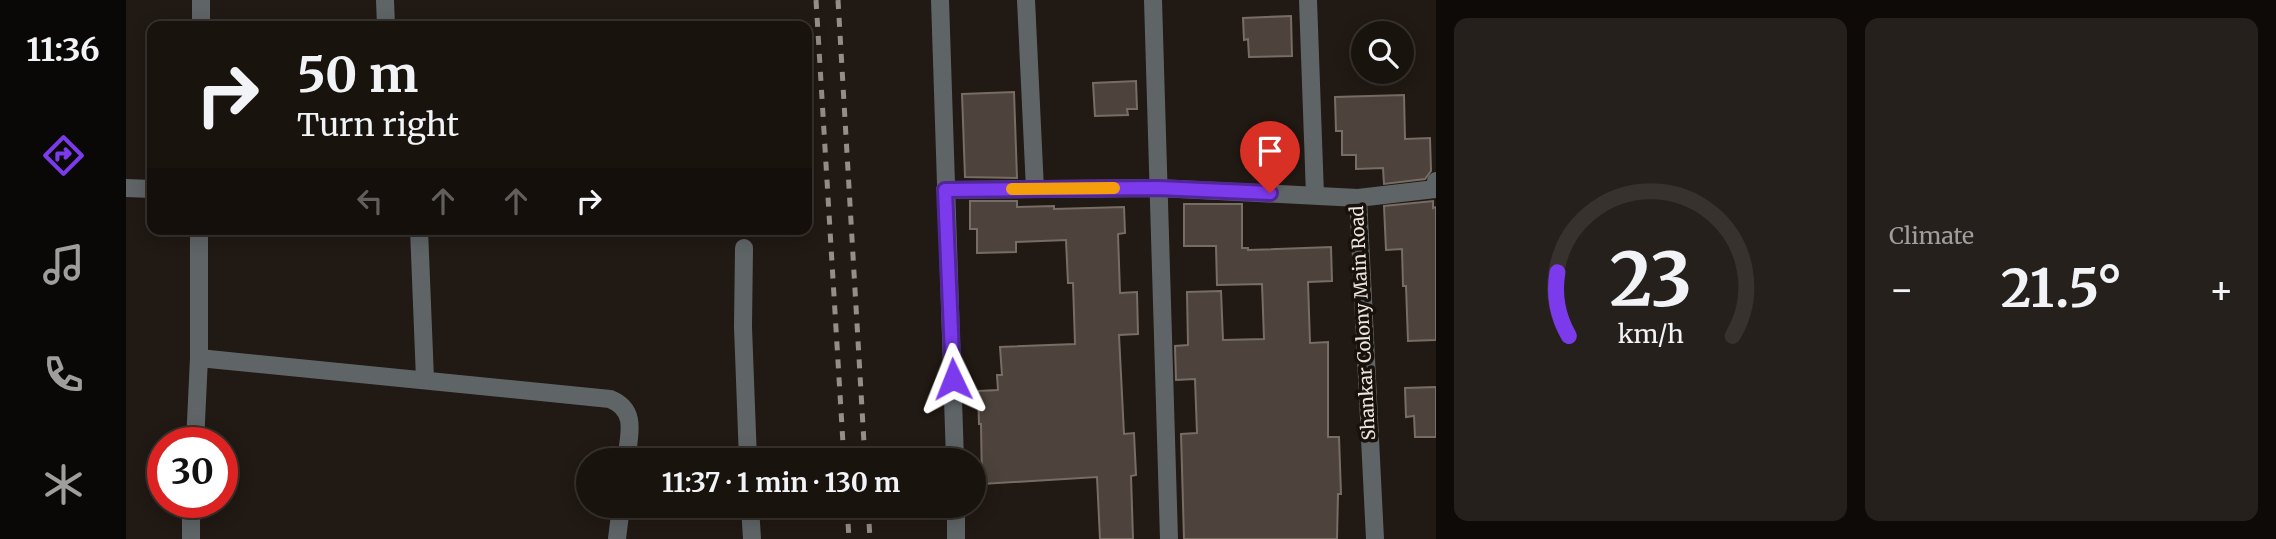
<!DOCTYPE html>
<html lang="en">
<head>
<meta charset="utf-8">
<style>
  :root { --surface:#19130e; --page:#26201c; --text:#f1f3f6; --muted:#9f9e9e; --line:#37322e; --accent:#7c3aed }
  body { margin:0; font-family:Merriweather,serif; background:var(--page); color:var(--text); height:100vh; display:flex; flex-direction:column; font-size:26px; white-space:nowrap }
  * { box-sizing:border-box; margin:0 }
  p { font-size:23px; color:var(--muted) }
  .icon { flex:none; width:38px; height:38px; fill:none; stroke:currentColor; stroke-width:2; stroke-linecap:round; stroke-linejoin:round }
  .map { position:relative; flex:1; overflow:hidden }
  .sheet { display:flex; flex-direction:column; gap:18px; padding:18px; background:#0e0a08; width:840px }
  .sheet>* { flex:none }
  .hud { position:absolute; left:21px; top:21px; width:665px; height:214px; border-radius:14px; box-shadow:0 4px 18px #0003,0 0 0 2px var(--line); background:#19130e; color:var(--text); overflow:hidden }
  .buttons { position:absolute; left:1225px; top:21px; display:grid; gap:14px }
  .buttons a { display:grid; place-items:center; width:63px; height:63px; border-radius:50%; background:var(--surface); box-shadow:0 4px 18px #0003,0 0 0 2px var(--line); font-size:35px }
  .speed { position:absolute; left:21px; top:427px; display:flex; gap:14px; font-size:35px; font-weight:700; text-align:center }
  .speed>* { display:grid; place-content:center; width:91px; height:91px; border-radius:50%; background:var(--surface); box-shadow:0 4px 18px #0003,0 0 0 2px var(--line); line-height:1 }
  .speed .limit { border:10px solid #d22; background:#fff; color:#111 }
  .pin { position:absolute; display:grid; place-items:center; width:60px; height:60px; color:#fff; margin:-72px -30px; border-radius:50% 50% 50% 0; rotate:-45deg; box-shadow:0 0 7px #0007 }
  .pin .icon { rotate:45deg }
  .me { position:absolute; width:77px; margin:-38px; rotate:358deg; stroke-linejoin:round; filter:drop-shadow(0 0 5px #0008) }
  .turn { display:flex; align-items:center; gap:24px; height:147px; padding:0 35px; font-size:32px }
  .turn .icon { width:91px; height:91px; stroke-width:2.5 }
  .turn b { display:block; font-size:49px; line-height:60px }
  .lanes { display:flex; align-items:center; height:66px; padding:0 35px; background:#0003; justify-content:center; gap:35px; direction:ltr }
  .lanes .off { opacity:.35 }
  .big { font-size:52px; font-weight:700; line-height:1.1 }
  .sheet .tile { flex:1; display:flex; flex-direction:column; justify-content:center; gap:10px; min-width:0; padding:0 24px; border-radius:14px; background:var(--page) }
  .sheet .dial { align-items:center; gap:0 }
  .dial svg { height:182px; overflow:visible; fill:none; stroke:var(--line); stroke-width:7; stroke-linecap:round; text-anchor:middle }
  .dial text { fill:var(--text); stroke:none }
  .heat { display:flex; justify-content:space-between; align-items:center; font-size:38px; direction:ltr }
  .sheet .tiles { flex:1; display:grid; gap:18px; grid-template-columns:repeat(2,1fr) }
  .trip { position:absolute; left:450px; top:448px; width:410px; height:70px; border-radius:35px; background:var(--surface); box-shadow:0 4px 18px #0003,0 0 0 2px var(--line); font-weight:700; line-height:70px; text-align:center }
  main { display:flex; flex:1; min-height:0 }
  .tabs { display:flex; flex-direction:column; width:126px; justify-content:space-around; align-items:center; background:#0a0806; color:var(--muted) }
  .tabs .icon { width:49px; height:49px }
  .tabs .selected { color:var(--accent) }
  .tabs b { font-size:32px; color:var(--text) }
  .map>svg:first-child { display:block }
</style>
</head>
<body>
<main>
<nav class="tabs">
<b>11:36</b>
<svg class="icon selected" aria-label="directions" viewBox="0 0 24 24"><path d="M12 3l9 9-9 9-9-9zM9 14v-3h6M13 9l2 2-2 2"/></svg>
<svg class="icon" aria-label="music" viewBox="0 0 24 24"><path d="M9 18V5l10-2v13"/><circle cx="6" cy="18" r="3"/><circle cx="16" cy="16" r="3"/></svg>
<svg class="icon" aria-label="phone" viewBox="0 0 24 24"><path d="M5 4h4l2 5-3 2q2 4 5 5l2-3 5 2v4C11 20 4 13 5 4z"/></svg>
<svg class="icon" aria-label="climate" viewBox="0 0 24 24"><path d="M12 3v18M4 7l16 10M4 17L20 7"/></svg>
</nav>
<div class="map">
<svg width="1310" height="539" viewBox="0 0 1310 539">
  <rect width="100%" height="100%" fill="#211913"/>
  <g fill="#4d433c" stroke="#776d65" stroke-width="2">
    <polygon points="1165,16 1166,56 1123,57 1122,39 1118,40 1117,18"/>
    <polygon points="1010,81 1011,109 1001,109 1002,115 969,116 967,83"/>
    <polygon points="888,92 891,178 839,177 836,94"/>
    <polygon points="1278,95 1279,139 1304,138 1305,171 1299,179 1258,184 1257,168 1230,169 1230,155 1216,155 1216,131 1210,131 1209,97"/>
    <polygon points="844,201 891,201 891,207 928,206 928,209 998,207 999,233 992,234 994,293 1011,292 1012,334 993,335 998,434 1008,433 1010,475 1005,476 1007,539 974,539 971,477 856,484 855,424 853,424 852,391 872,390 871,375 876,375 874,347 949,344 947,283 942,283 940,240 890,242 890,252 851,253 851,229 844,229"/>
    <polygon points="1307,201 1307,208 1310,207 1310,340 1282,341 1280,286 1277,286 1276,249 1260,250 1258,206"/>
    <polygon points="1058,204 1116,204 1116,248 1122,248 1122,250 1205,247 1206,281 1182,282 1184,343 1202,342 1202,437 1213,437 1215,494 1212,494 1211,539 1058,539 1055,434 1071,433 1069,379 1050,380 1049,346 1062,345 1061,292 1095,291 1097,340 1138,339 1136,284 1091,285 1090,246 1058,246"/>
    <polygon points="1310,387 1310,437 1289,437 1288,416 1280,417 1279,388"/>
  </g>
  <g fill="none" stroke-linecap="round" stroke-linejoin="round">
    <g stroke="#5f6567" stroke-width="18">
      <polyline points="259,0 260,26"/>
      <polyline points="814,0 829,460"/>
      <polyline points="900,0 909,189"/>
      <polyline points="1027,0 1043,539"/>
      <polyline points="1182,0 1189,195"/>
      <polyline points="75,26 75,0"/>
      <polyline points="0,188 26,189"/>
      <polyline points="819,190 1032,188 1232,198 1249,539"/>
      <polyline points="1232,198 1309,189 1310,181"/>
      <polyline points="293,229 299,379"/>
      <polyline points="618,248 617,327 622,460"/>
      <path d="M 73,358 L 484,399 C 512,410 503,435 500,460"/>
      <polyline points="69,443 73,358 73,229"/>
      <polyline points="624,506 626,539"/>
      <polyline points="830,506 830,539"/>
      <polyline points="65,539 65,502"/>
      <polyline points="491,539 495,506"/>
    </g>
    <g stroke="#948d88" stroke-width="5" stroke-dasharray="9 9" stroke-linecap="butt">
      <polyline points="690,0 718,460"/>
      <polyline points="712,0 739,460"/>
      <polyline points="721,506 723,539"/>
      <polyline points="742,506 744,539"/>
    </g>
  </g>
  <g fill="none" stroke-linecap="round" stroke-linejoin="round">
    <g stroke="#51269a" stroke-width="18">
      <polyline id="route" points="827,379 819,190 1032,188 1144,193"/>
    </g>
    <use href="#route" stroke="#7c3aed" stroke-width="12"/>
    <polyline stroke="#f59e0b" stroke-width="12" points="886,189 988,188"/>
  </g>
  <g text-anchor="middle" stroke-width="7" stroke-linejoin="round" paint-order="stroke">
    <g font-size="18" fill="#ebe5e1" stroke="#18100a">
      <text transform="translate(1237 323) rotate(-93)" y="6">Shankar Colony Main Road</text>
    </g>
  </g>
</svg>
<div class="buttons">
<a><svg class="icon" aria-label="search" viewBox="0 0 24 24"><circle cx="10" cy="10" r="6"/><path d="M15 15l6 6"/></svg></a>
</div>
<div class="speed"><div class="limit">30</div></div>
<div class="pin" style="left:1144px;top:193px;background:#d93025"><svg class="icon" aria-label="arrive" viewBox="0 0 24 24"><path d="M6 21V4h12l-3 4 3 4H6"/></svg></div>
<svg class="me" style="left:827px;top:379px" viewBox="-20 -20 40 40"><path d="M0-17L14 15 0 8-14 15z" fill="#7c3aed" stroke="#fff" stroke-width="4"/></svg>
<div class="trip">11:37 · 1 min · 130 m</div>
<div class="hud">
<div class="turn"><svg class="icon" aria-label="right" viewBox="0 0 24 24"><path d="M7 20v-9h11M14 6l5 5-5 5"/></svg><div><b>50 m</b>Turn right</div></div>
<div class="lanes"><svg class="icon off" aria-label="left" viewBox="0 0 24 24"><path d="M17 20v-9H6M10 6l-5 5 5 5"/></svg><svg class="icon off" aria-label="ahead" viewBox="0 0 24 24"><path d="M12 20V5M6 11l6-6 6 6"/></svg><svg class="icon off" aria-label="ahead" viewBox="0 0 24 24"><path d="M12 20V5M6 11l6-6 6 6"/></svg><svg class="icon" aria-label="right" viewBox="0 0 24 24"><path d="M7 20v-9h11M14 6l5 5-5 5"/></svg></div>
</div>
</div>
<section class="sheet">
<div class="tiles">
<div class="tile dial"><svg viewBox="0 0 100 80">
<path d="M14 69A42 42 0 1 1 86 69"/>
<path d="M14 69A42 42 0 0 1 9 41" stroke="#7c3aed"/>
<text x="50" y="56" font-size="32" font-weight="700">23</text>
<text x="50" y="72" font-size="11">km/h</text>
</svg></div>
<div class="tile"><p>Climate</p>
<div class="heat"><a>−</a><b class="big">21.5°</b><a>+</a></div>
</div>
</div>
</section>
</main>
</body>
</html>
